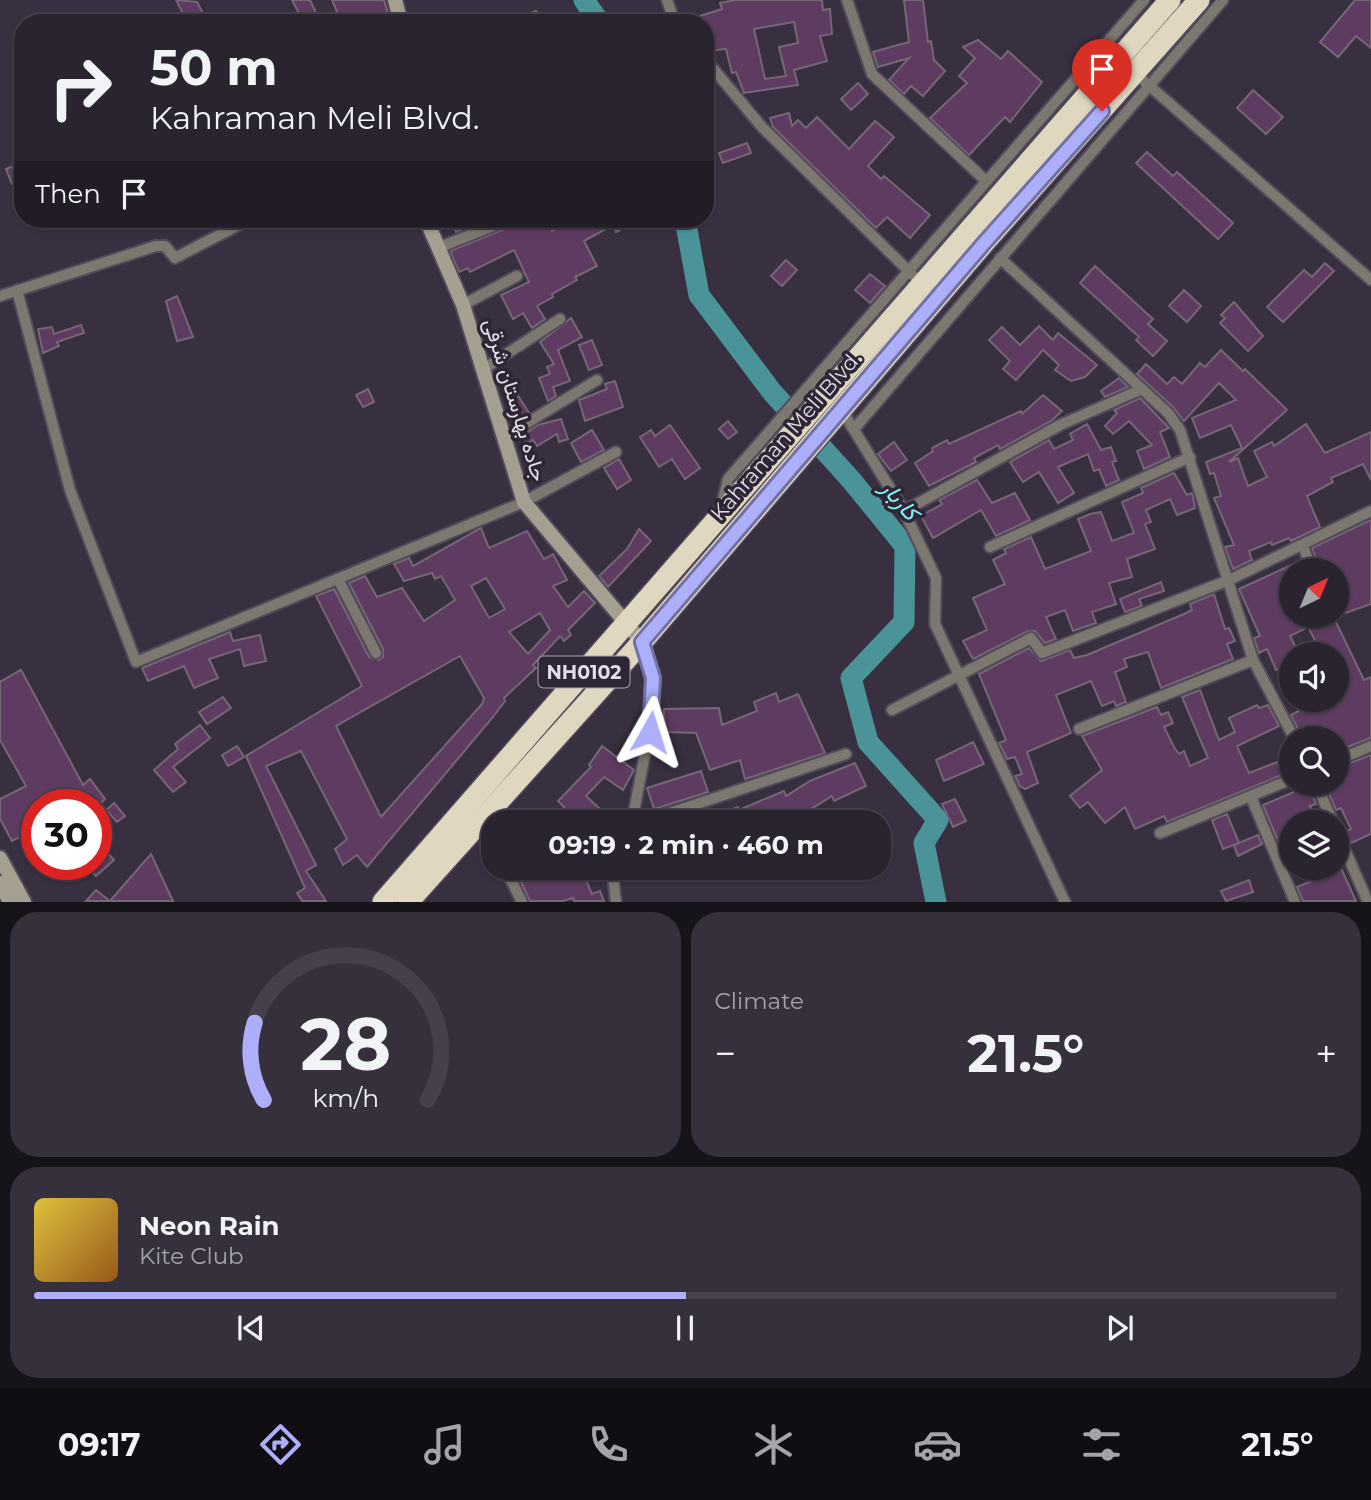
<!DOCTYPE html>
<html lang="en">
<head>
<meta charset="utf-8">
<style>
  :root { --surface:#2a2330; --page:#362f3c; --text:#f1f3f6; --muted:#a5a4ab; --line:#46404c; --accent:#adaffb }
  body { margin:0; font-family:Montserrat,Vazirmatn,sans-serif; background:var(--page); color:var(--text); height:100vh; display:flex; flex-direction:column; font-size:26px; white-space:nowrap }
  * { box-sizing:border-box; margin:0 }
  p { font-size:23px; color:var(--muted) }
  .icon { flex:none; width:38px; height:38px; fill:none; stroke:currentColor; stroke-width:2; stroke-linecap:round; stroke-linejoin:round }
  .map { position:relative; height:902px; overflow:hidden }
  .drawer { display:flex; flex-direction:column; gap:10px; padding:10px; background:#17131a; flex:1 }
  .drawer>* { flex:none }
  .hud { position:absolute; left:14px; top:14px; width:700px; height:214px; border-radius:28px; box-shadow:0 2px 5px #0004,0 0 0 2px var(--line); background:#2a2330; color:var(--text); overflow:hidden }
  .needle { width:46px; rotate:43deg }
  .tools { position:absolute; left:1279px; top:558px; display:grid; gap:14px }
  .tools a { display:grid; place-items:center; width:70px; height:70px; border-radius:50%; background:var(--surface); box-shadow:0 2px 5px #0004,0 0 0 2px var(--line); font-size:35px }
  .speed { position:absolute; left:21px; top:789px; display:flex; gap:14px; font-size:35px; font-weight:700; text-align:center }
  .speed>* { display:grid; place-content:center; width:91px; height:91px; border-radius:50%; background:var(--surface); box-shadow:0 2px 5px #0004,0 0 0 2px var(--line); line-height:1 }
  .speed .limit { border:10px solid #d22; background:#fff; color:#111 }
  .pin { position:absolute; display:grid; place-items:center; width:60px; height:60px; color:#fff; margin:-72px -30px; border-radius:50% 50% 50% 0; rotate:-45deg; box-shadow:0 0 7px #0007 }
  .pin .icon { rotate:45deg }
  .me { position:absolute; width:77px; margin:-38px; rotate:6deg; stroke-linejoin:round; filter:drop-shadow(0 0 5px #0008) }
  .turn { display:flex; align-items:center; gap:24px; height:147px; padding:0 21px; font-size:32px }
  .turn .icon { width:91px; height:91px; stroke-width:2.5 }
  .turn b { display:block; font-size:49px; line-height:60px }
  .then { display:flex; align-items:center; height:66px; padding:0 21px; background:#0003; gap:14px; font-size:26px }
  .big { font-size:52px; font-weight:700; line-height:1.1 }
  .drawer .widget { flex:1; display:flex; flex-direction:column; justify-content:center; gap:10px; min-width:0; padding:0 24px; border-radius:28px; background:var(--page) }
  .drawer .dial { align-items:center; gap:0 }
  .dial svg { height:182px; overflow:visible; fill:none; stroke:var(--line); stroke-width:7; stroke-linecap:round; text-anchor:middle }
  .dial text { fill:var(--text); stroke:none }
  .song { display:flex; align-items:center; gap:21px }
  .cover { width:84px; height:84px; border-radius:10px; background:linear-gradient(135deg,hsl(50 70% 55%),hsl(30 70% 35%)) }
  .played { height:7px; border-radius:4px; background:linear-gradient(90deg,var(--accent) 50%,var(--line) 50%) }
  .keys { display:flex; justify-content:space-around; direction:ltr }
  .heat { display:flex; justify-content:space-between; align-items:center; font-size:38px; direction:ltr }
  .drawer .tiles { flex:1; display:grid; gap:10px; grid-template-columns:1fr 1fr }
  .widget:last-child { grid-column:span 2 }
  .trip { position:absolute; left:481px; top:810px; width:410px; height:70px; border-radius:28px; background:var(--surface); box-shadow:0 2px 5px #0004,0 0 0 2px var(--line); font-weight:700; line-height:70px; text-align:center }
  .dock { display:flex; height:112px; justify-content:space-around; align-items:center; background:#110e13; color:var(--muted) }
  .dock .icon { width:49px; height:49px }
  .dock .selected { color:var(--accent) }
  .dock b { font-size:32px; color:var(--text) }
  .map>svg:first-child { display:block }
</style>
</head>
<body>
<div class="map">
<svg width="1371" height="902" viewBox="0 0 1371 902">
  <rect width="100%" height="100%" fill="#382f40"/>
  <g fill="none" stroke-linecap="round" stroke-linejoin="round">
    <g stroke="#4a9499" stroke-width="21">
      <polyline points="584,0 600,23"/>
      <polyline points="685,219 699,295 772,392 852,481 905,546 904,622 851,678 868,742 938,820 924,843 936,902"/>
    </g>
  </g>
  <g fill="#5e3b60" stroke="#766777" stroke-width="2" fill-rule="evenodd">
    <polygon points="176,0 197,2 206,19 188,23"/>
    <polygon points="292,0 310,0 320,21 338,14 332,0 384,0 388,14 363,23 304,23"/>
    <path d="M 735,0 L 822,0 L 823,10 L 830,9 L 831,22 L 832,34 L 820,36 L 827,61 L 794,70 L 798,85 L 744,93 L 736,72 L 732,73 L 726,49 L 705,51 L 705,23 L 684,21 L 722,9 L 720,3 ZM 794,22 L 798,43 L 779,47 L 786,76 L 765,79 L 754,29 Z"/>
    <polygon points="904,0 923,0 928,42 931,41 934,60 945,71 923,96 911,86 904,94 889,80 909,58 878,67 873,52 909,42"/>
    <polygon points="1355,0 1371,0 1371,48 1356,36 1338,57 1320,42"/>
    <polygon points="536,11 550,23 528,23 526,15"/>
    <polygon points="978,40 1001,59 1008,51 1042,82 1010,122 1005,117 969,155 930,118 967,83 959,76 975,58 963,47"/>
    <polygon points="858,83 868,94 851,110 841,99"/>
    <polygon points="1253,90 1283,117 1266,134 1237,108"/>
    <polygon points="789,113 792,126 798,120 806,128 817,117 849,149 875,121 894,137 868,166 881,179 884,176 930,215 910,238 887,217 876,228 773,127 770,118"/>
    <polygon points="747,143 751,153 723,163 719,153"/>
    <polygon points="1147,152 1173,176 1177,172 1233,223 1218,239 1136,163"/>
    <polygon points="15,165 21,181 12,184 6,169"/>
    <polygon points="451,219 471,219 473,225 456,232"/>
    <polygon points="530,219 547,219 552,231 581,219 640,219 616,232 613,225 584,241 597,266 575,277 577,280 552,294 553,297 537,306 545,319 532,328 523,313 513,319 501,295 529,282 514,250 470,272 468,268 459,272 450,251"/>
    <polygon points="786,260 797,270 782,286 771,276"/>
    <polygon points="1325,263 1334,271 1283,322 1267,307 1304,270 1312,277"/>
    <polygon points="1095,266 1153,319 1148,324 1167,341 1153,356 1136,340 1139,337 1080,283"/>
    <polygon points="870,274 885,286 870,303 855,290"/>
    <polygon points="1184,290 1201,306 1187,322 1169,306"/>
    <polygon points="177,296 193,337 177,341 166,301"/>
    <polygon points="1234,302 1263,336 1248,351 1220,323 1225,318 1221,315"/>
    <polygon points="571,318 582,337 558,350 570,381 553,387 556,396 548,401 539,378 550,374 547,367 554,364 540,342"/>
    <polygon points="81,325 84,333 57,342 59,346 43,353 38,329 52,327 54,334"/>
    <polygon points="1039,326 1053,340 1058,333 1097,365 1085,377 1071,381 1055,370 1059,365 1043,350 1016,380 1003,369 1010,361 989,340 1002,327 1020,345"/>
    <polygon points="592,340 602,365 589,370 579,345"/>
    <polygon points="1221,350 1243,371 1245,369 1287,410 1229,462 1238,458 1248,486 1267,477 1254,451 1272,442 1274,446 1306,424 1325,453 1371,432 1371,480 1363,464 1331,478 1333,482 1307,496 1320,527 1291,541 1289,538 1272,545 1271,542 1249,551 1252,560 1233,569 1225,547 1234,545 1214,498 1221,496 1214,473 1210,474 1206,462 1242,448 1231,425 1200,438 1192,418 1236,400 1219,383 1184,421 1173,407 1137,374 1146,364 1167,384 1174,377 1182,384 1200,363 1205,367"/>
    <polygon points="1119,378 1128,387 1105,397 1101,391"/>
    <polygon points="615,381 623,407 585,421 579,400 607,389 605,384"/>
    <polygon points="368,389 374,402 363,407 356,395"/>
    <polygon points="517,394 529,413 521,418 508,401"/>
    <polygon points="1043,395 1062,411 1051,421 1000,449 998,445 974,458 976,462 929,486 915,463 933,451 932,448 947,440 949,444 1021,411 1022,414"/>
    <polygon points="1140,398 1169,428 1160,432 1170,457 1144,469 1137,451 1152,445 1129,421 1113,434 1105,426 1117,413 1114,410"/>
    <polygon points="561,419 568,439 559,442 557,434 537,446 533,440 527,444 522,436 538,425"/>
    <polygon points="728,421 737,432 728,439 719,429"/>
    <polygon points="1087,424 1101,450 1111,447 1116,461 1112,462 1119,480 1106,486 1099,469 1094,471 1088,454 1058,467 1074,493 1058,503 1039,472 1023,482 1010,462 1049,440 1054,449 1073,440 1070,434"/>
    <polygon points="670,425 700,468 685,479 672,459 659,467 640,437 651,430 655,436"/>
    <polygon points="592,430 604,450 581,462 571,443"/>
    <polygon points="894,442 907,460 891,471 878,454"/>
    <polygon points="619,459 631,480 617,489 604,468"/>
    <polygon points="1174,473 1187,495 1192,493 1195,508 1177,515 1170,499 1146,510 1151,522 1145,524 1155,549 1127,559 1132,577 1109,583 1116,604 1092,612 1096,623 1073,631 1065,610 1046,617 1056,639 1045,643 1035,631 1028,631 973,659 963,641 987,630 973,598 1005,584 993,560 1006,553 1004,549 1031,537 1045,569 1091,551 1078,519 1090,514 1101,512 1112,541 1134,533 1122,502 1143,493 1141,488"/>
    <polygon points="977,480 992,503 1015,493 1030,520 996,536 981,510 933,538 921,516 942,504 939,500"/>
    <polygon points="1371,520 1371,604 1337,616 1337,570 1320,570 1312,548"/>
    <path d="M 481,528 L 489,548 L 527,531 L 544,559 L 553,554 L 567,580 L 553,586 L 568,607 L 584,591 L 595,603 L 568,630 L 571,635 L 564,641 L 560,636 L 533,665 L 536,668 L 504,698 L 505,701 L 493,717 L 367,867 L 357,855 L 343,865 L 335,849 L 347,839 L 301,751 L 266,766 L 316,865 L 306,871 L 326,901 L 302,901 L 297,893 L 305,888 L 246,756 L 362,686 L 316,596 L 334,589 L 369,657 L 379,660 L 383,657 L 383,649 L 349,583 L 365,576 L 377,597 L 402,588 L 424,621 L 455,600 L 441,576 L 435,579 L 432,573 L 404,581 L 394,564 L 409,558 L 413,566 ZM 486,578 L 505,609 L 489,618 L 471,586 ZM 540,613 L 550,630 L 528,654 L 509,632 ZM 460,656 L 484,698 L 482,704 L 381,817 L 336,726 Z"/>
    <polygon points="639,529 651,541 608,587 599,576 627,549"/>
    <polygon points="1300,561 1304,570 1292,570 1292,622 1303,616 1333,616 1364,680 1371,677 1371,738 1337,751 1337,738 1302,738 1291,715 1319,700 1337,700 1337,654 1322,654 1308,627 1290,636 1299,654 1292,654 1292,664 1276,670 1267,649 1259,653 1254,638 1260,636 1239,589"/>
    <polygon points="1161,582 1164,591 1139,599 1142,606 1125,612 1120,599"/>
    <polygon points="1214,594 1225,629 1229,628 1235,641 1227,644 1233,659 1161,688 1148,652 1124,659 1127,667 1115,672 1126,702 1116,706 1114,701 1102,706 1091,681 1056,695 1071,733 1027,752 1038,783 1025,789 1020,786 1015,776 1022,774 1015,757 1007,759 999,743 1006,740 979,674 1029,648 1041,661 1070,650 1074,658 1087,655 1184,614 1192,610 1190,604"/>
    <polygon points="230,632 233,641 260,635 266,661 244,666 240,649 209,659 218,678 194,688 184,666 148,681 142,668"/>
    <polygon points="21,670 83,785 90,779 105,799 99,805 72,805 66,799 55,805 37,805 37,828 12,841 0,819 0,799 26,786 0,740 0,682"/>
    <polygon points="1200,690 1219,740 1235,732 1229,718 1257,705 1259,708 1268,705 1279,726 1237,746 1249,773 1277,762 1282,775 1167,822 1164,816 1135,829 1125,807 1105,823 1088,802 1080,808 1070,796 1102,770 1082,736 1157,707 1161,715 1168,712 1173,723 1164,727 1174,747 1179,754 1184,751 1190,766 1208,758 1182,697"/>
    <polygon points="776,693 779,702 798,694 825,753 745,779 740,760 710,770 696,733 663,732 664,709 719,708 722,725 757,711 754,702"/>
    <polygon points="223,697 231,708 207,724 199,712"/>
    <polygon points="200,725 210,738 173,767 186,782 173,792 154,770 178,749 175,744"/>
    <polygon points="973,742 984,764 944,781 936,760"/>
    <polygon points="237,746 244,757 228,766 222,755"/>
    <polygon points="602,746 634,770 623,790 604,777 586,796 614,822 552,822 564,807 558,801 591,767 589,765"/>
    <polygon points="1371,755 1371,834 1351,843 1345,832 1351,829 1341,808 1336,810 1325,784 1337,784 1337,768"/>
    <polygon points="855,763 866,786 834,801 832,796 800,816 783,822 666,822 701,811 704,819 738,807 739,810 784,791 786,796 810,781"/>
    <polygon points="701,771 708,792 654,809 647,788"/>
    <polygon points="1308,786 1316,804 1310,806 1316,820 1292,822 1291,860 1287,862 1263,805"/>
    <polygon points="955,799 966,821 953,827 942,804"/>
    <polygon points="114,803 125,816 117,822 106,810"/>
    <polygon points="1227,814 1239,843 1223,849 1212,820"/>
    <polygon points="1258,835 1262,844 1238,856 1234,845"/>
    <polygon points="96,840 114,860 96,876 85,864 96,864"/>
    <polygon points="151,854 173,901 86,901 96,890 110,901"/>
    <polygon points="557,868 581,868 592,894 600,891 604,901 574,901 573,898 563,901 530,901 521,882"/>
    <polygon points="1313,868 1341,868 1356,901 1303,901 1297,887 1317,879"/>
    <polygon points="1249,880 1253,892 1226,901 1221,891"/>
  </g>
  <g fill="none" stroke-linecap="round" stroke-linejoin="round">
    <g stroke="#534b5b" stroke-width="14">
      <g id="street">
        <polyline points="667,0 675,23"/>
        <polyline points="847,0 872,74 986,181"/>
        <polyline points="705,59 762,127 922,284"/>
        <polyline points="1144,81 1371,280"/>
        <polyline points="438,248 510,219"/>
        <polyline points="1000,258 1168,413 1180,430 1253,660 1294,738"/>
        <polyline points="17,290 70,490 136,662 524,502 616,452"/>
        <polyline points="0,296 156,246 165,246 175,258 250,219"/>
        <polyline points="463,305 517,276"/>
        <polyline points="485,368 560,319"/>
        <polyline points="841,409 904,511 936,578 935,624 1065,902"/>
        <polyline points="854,429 1223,0"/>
        <polyline points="506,436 597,380"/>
        <polyline points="721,508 728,479 1144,0"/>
        <polyline points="904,511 1060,425 1142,389"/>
        <polyline points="1303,546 1312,570"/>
        <polyline points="990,547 1190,457"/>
        <polyline points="338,579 376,653"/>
        <polyline points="892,710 1031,638 1042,653 1229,580 1371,511"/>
        <polyline points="1079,729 1253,660"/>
        <polyline points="1337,760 1371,746"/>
        <polyline points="1316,784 1333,822"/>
        <polyline points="1251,797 1295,902"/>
        <polyline points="635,818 658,817 846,754"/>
        <polyline points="481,820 494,845"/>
        <polyline points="632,822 653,711 653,678 642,642"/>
        <polyline points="1337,832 1368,902"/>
        <polyline points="1160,833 1292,779"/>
        <polyline points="505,868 522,902"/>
        <polyline points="612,868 616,902"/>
      </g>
    </g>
    <g stroke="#534b5b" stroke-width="18">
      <g id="secondary">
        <polyline points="395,0 401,23"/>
        <polyline points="426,219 463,305 524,502 642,642"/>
        <polyline points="0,858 24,902"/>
        <polyline points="0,883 10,902"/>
      </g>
    </g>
    <g stroke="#534b5b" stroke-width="24">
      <g id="highway">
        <polyline points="383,902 1170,0"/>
        <polyline points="408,902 642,642 984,243 1199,0"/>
      </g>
    </g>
    <use href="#street" stroke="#7c7870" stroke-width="10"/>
    <use href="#secondary" stroke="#a49f91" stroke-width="14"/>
    <use href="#highway" stroke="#e0d7c1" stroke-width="21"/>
  </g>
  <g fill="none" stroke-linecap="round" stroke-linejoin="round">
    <g stroke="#7072a3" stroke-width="18">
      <polyline id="route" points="650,732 653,678 642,642 984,243 1102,111"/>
    </g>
    <use href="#route" stroke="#adaffb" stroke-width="12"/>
  </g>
  <g text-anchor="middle" stroke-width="7" stroke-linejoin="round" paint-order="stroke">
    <rect fill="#2e2635" stroke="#aca5b2" stroke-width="2" x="538.5" y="656.5" width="91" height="31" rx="5"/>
    <g font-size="19" font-weight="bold" fill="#e2dce7">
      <text x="584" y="679">NH0102</text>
    </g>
    <g font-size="21" fill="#e2dce7" stroke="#2e2635">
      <text transform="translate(515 400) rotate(73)" y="7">جاده بهارستان شرقی</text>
      <text transform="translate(786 436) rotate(-49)" y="7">Kahraman Meli Blvd.</text>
    </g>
    <g font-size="23" font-style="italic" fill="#82f2fb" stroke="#2e2635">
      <text transform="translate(900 500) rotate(49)" y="8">کاربار</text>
    </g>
  </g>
</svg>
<div class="tools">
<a><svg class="needle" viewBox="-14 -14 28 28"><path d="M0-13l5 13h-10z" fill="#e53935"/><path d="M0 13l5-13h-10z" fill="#a5a4ab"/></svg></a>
<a><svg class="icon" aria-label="sound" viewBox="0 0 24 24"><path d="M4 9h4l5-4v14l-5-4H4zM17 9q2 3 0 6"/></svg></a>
<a><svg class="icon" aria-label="search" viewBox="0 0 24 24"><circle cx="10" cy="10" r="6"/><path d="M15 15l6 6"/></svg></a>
<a><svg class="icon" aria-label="layers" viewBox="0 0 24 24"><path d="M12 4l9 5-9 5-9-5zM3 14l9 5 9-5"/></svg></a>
</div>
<div class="speed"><div class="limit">30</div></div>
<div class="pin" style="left:1102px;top:111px;background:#d93025"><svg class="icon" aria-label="arrive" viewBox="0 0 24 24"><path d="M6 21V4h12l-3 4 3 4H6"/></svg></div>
<svg class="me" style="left:650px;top:732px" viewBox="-20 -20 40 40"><path d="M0-17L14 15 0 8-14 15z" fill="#adaffb" stroke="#fff" stroke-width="4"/></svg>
<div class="trip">09:19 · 2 min · 460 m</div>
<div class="hud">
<div class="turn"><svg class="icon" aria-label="right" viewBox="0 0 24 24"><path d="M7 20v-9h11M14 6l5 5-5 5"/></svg><div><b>50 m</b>Kahraman Meli Blvd.</div></div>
<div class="then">Then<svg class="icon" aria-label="arrive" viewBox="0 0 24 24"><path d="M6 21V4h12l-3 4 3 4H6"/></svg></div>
</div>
</div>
<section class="drawer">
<div class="tiles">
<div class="widget dial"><svg viewBox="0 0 100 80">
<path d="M14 69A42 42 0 1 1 86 69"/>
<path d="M14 69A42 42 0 0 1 10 35" stroke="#adaffb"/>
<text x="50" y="56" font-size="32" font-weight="700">28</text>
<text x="50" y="72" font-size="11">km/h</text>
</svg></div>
<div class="widget"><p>Climate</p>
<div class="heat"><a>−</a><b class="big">21.5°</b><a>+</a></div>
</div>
<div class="widget">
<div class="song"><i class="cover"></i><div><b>Neon Rain</b><p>Kite Club</p></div></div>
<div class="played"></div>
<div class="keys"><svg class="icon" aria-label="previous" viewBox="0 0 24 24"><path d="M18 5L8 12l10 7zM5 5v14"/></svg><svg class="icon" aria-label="pause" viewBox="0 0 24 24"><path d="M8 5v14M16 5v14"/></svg><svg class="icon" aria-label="next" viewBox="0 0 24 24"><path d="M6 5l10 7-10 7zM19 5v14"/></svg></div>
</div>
</div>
</section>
<nav class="dock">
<b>09:17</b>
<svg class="icon selected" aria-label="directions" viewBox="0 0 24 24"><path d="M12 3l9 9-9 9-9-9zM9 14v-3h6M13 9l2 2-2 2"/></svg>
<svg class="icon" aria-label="music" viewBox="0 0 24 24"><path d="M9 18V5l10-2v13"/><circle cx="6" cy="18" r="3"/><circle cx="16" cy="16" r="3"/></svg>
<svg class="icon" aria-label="phone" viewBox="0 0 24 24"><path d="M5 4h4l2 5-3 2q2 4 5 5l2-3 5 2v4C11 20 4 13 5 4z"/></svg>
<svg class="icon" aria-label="climate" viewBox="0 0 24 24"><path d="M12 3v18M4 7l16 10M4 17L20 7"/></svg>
<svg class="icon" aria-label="car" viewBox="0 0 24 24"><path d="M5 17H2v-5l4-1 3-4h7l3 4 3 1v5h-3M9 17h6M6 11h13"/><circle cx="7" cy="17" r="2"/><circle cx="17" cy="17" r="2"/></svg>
<svg class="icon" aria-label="filters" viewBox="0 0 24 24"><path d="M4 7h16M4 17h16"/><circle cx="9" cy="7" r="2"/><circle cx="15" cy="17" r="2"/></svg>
<b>21.5°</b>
</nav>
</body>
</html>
